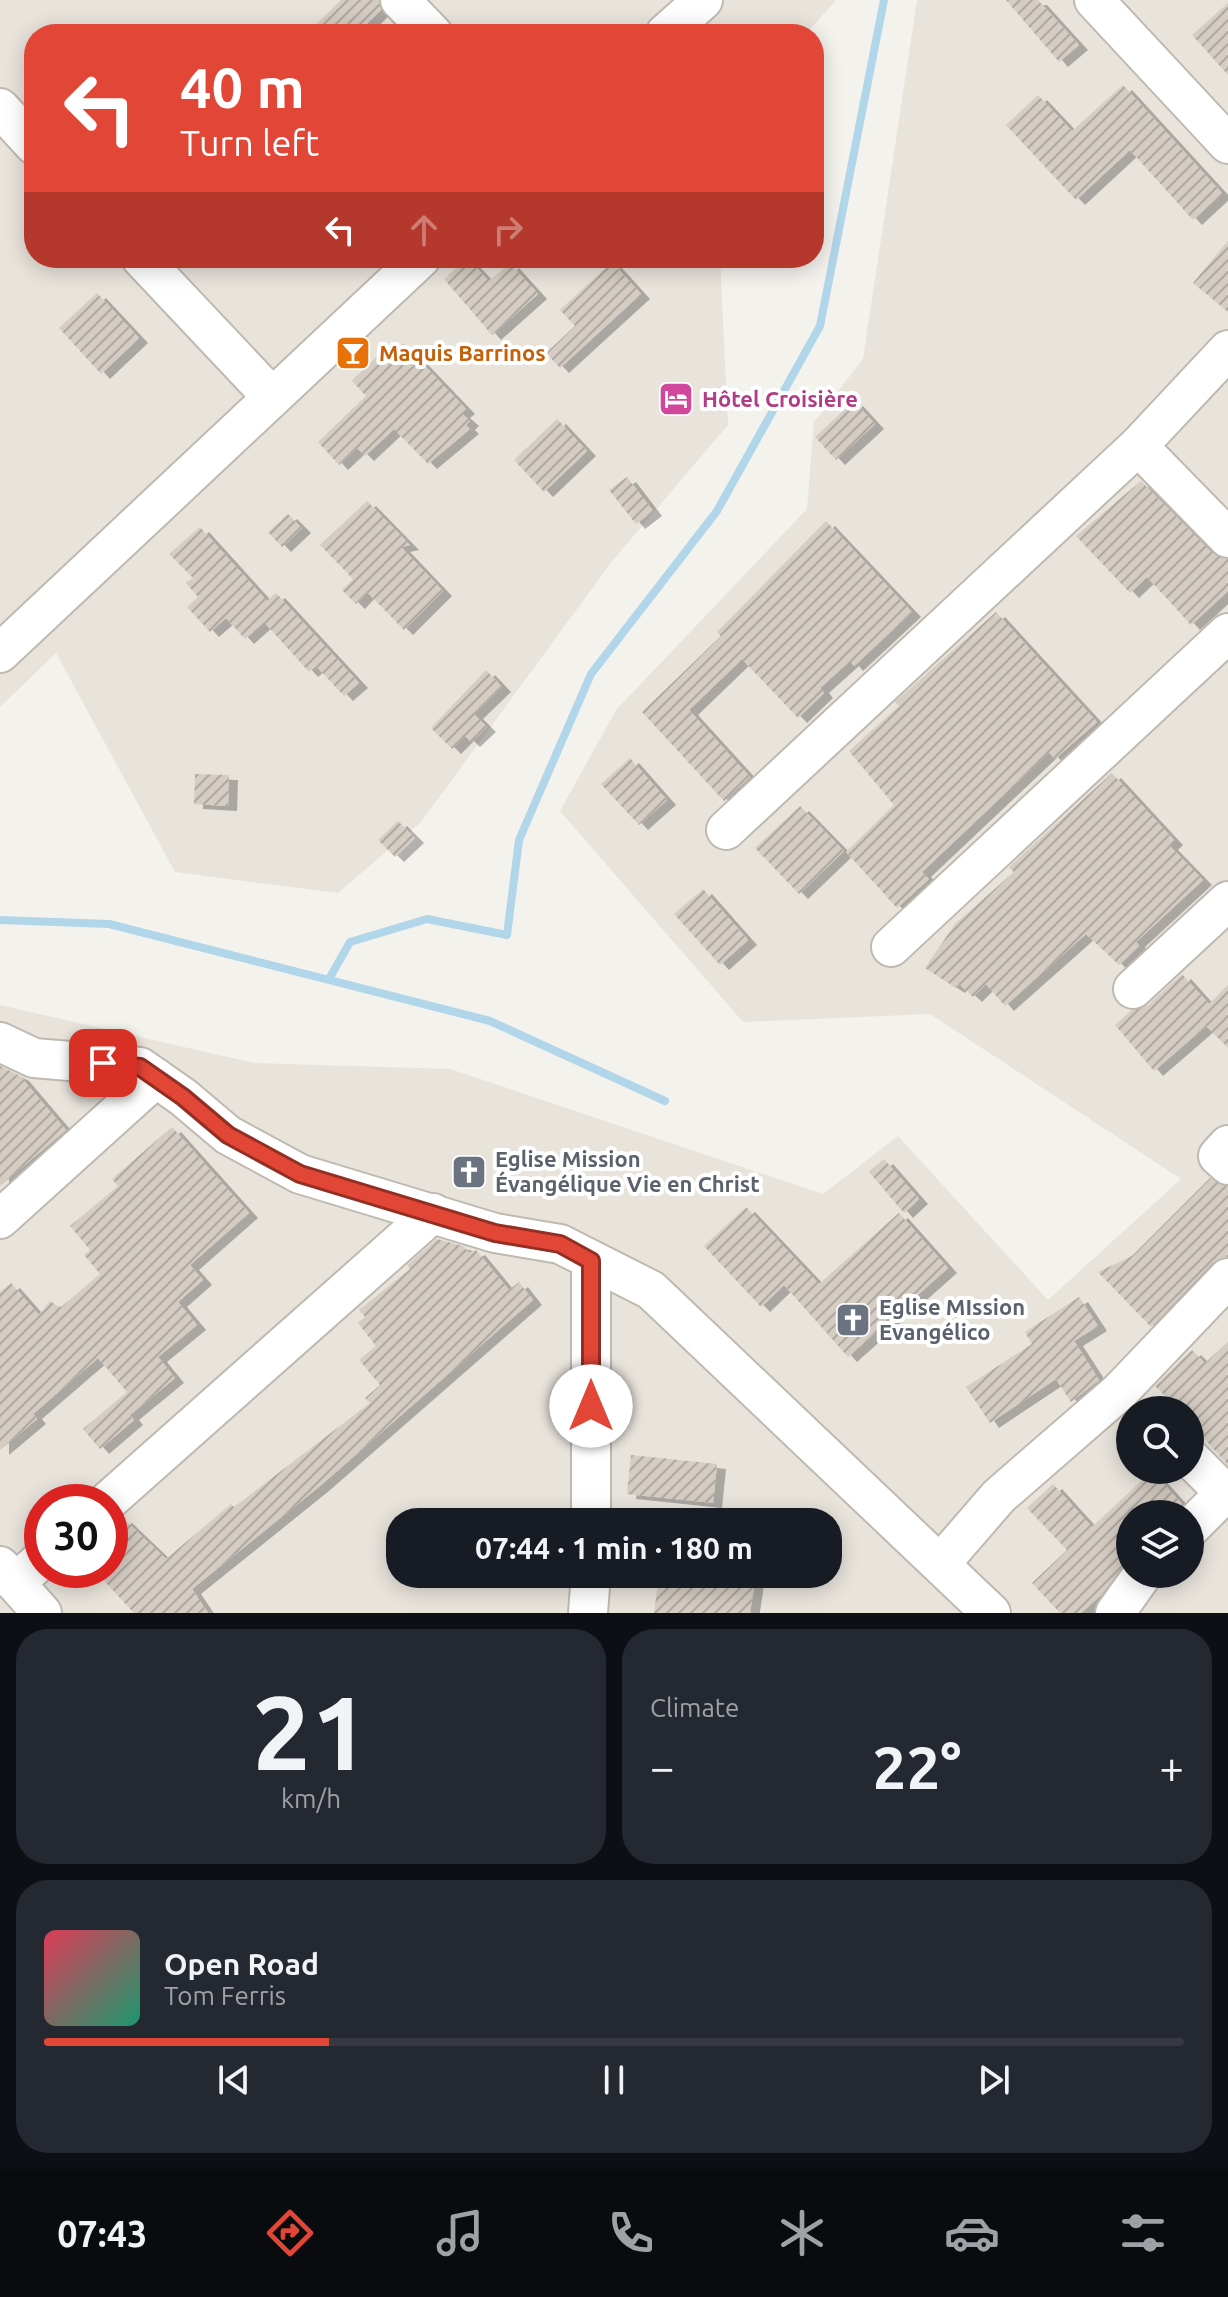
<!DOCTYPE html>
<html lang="en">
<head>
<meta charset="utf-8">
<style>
  :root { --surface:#171b24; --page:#242831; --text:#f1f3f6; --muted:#9ea1a6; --line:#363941; --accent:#e24636 }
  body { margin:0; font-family:Ubuntu,sans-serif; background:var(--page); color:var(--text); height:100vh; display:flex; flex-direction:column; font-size:30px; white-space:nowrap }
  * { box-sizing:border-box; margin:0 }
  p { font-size:26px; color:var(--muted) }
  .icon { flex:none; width:44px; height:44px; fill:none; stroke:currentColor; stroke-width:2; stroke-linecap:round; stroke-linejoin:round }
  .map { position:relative; height:1613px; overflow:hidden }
  .drawer { display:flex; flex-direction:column; gap:16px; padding:16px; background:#0d0f14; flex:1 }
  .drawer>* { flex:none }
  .banner { position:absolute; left:24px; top:24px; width:800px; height:244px; border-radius:32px; box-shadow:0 4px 20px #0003; background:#e24636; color:#fff; overflow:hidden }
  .buttons { position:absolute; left:1116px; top:1396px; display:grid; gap:16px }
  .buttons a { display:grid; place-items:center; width:88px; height:88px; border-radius:50%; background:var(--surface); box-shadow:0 4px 20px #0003; font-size:40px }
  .speed { position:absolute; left:24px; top:1484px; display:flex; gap:16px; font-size:40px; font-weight:700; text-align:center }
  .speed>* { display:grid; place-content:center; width:104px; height:104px; border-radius:50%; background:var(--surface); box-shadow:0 4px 20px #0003; line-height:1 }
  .speed .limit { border:12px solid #d22; background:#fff; color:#111 }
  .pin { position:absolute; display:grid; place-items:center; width:68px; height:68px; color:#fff; margin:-34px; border-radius:16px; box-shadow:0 4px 12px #0006 }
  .me { position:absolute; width:88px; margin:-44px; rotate:0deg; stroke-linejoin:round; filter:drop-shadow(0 0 6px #0008) }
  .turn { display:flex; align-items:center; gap:28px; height:168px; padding:0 24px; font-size:36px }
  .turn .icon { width:104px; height:104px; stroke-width:2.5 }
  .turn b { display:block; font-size:56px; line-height:68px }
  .lanes { display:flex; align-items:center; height:76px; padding:0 24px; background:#0003; justify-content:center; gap:40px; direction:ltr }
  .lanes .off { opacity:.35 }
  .big { font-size:60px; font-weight:600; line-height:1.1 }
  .drawer .widget { flex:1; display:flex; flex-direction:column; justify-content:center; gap:12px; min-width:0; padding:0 28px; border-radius:32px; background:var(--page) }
  .drawer .dial { align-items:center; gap:0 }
  .dial b { font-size:104px; line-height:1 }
  .song { display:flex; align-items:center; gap:24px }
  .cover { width:96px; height:96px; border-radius:12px; background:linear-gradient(135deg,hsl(350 70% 55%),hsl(160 70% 35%)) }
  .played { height:8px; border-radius:4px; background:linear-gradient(90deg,var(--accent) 25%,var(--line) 25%) }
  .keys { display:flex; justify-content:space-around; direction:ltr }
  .heat { display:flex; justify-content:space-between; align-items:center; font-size:44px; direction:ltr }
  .drawer .tiles { flex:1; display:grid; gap:16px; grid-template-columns:1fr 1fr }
  .widget:last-child { grid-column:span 2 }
  .trip { position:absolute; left:386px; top:1508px; width:456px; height:80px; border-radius:32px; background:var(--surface); box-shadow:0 4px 20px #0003; font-weight:600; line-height:80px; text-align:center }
  .menu { display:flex; height:128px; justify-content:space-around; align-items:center; background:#090b0e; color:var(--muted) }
  .menu .icon { width:56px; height:56px }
  .menu .selected { color:var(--accent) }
  .menu b { font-size:36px; color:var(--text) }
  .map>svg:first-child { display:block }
</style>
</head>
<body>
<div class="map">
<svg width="1228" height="1613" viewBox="0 0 1228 1613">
  <defs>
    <pattern id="building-hatch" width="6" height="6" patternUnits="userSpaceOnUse" patternTransform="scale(2)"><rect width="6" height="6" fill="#d5cdc3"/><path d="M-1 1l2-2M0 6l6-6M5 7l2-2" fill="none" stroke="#afa8a0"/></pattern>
    <filter id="shadow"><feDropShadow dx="9" dy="5" stdDeviation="0" flood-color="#0004"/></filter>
  </defs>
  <rect width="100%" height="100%" fill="#f4f2ed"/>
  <g fill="#e8e3db" fill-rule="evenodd">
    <polygon points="0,0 836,0 806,34 34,34 34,258 720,258 728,425 613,560 421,822 338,893 175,872 56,653 0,707"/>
    <path d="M 917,0 L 1228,0 L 1228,1613 L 0,1613 L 0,1005 L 254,1063 L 450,1069 L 823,1194 L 898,1136 L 1048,1300 L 1181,1179 L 930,1014 L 743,1022 L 560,811 L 616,710 L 807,509 L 814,422 L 863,359 ZM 1130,1410 L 1190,1410 L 1190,1470 L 1130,1470 ZM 42,1502 L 110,1502 L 110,1570 L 42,1570 ZM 1130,1514 L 1190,1514 L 1190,1574 L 1130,1574 ZM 400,1522 L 828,1522 L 828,1574 L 400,1574 Z"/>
  </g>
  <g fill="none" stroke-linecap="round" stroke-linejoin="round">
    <g stroke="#b1d5e9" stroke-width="8">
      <polyline points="0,920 109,924 490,1021 665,1101"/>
      <polyline points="329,979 350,942 427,919 507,935 519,840 591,674 717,511 820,326 884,0"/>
    </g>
  </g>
  <g fill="url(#building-hatch)" filter="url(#shadow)">
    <polygon points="341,0 379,0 381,10 356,34 306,34"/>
    <polygon points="1006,0 1038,0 1079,45 1059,62"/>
    <polygon points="1228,3 1228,75 1192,35"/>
    <polygon points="1123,85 1222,193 1193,220 1130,150 1076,200 1006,125 1038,95 1072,131"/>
    <polygon points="1228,241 1228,312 1193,283"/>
    <polygon points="467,258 489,281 510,263 538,294 492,335 444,279"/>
    <polygon points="612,262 641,294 560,368 546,353 575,326 560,310"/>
    <polygon points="97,293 139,338 101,374 59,328"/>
    <polygon points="403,343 466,409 461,413 470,421 466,425 470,429 428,464 394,429 365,456 357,448 339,465 318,442 366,396 352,381 390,344 396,350"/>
    <polygon points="854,401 875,424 836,460 815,437"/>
    <polygon points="557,419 587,451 544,492 514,460"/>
    <polygon points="627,477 653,511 636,524 609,490"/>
    <polygon points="1141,481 1212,553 1228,559 1228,591 1191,625 1147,577 1130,593 1076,536"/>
    <polygon points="367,501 410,545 401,547 443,591 404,630 367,592 356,604 342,590 353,579 320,545"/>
    <polygon points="288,514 302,528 282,547 268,532"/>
    <polygon points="826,521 912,612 854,666 850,661 820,688 824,693 798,718 742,659 689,710 750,777 724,801 642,712 721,636 717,632"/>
    <polygon points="200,527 267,601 276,593 359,683 344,696 316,666 309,672 264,622 245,639 226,618 210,632 187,607 198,597 186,583 193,578 169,554"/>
    <polygon points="996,612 1097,722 1055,759 1049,752 922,872 929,879 897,908 846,852 894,805 849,751 899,706 895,702"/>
    <polygon points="486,670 502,687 474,714 487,727 471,742 465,736 452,749 431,728"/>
    <polygon points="630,758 667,800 639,825 601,784"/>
    <polygon points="1112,773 1174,840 1169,845 1203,880 1136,942 1139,946 1119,965 1086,934 1005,1006 986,984 973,997 959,984 956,988 925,968 955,924 1014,872 1009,867"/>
    <polygon points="195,774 229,775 228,806 194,804"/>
    <polygon points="800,806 844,851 799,894 755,848"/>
    <polygon points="398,821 415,838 395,857 378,840"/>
    <polygon points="703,889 748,940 720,965 674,914"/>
    <polygon points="1182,974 1209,1004 1228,985 1228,1048 1206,1026 1154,1071 1115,1025 1132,1010 1148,1005"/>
    <polygon points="0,1066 20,1076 66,1130 0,1186"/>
    <polygon points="172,1127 249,1213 190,1265 203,1280 178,1302 197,1325 158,1357 175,1378 130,1415 134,1420 100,1449 83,1429 127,1392 98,1358 33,1414 37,1419 0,1450 0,1292 11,1283 39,1315 50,1301 60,1308 100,1274 84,1255 90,1250 70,1226 118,1186 112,1179"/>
    <polygon points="884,1159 919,1199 904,1213 869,1172"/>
    <polygon points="1210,1178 1228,1186 1228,1257 1212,1263 1151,1327 1098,1272 1132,1256"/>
    <polygon points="746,1207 819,1284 899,1213 948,1268 848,1357 784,1285 761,1307 704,1246"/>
    <polygon points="437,1239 463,1246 469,1253 476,1250 509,1290 519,1282 533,1300 320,1486 192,1589 208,1613 134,1613 94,1570 110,1570 110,1529 123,1518 166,1559 231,1504 234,1507 370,1403 365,1398 380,1385 359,1360 376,1346 358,1323 365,1317 359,1310 410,1269 407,1265"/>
    <polygon points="1079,1297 1098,1326 1074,1341 1099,1380 1071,1402 1056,1379 990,1423 966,1387 1032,1344 1025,1332"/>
    <polygon points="1228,1342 1228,1465 1190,1423 1190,1410 1153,1410 1167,1398 1155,1386 1192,1350 1205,1363"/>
    <polygon points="631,1455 717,1464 713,1503 627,1494"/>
    <polygon points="1152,1471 1182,1504 1173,1514 1130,1514 1130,1557 1101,1595 1081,1613 1060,1613 1032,1583 1067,1550 1027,1508 1053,1484 1092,1527"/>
    <polygon points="659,1574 756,1574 750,1613 654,1613"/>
  </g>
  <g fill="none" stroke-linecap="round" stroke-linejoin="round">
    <g stroke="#bfb9b0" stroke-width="42">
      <g id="minor">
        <polyline points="400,0 433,34"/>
        <polyline points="1094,0 1228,144"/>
        <polyline points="665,34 703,0"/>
        <polyline points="0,108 34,145"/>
        <polyline points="141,258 272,397"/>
        <polyline points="1138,446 1228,538"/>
        <polyline points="0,653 421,258"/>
        <polyline points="726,830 1138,446 1228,350"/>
        <polyline points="891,947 1228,633"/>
        <polyline points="1133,989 1228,901"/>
        <polyline points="0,1042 34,1058 140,1067 183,1097 228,1135 300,1174 495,1233 560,1244 651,1290 991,1613"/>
        <polyline points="1228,1145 1218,1156 1228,1165"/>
        <polyline points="0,1219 156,1078"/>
        <polyline points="591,1261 591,1522"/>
        <polyline points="1190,1458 1225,1493"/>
        <polyline points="107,1502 433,1213"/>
        <polyline points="1190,1528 1228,1490"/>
        <polyline points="941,1563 999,1496 1120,1391 1228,1278"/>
        <polyline points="0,1566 42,1613"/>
        <polyline points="15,1583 42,1559"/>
        <polyline points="588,1613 591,1574"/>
        <polyline points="1115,1613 1143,1574"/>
      </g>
    </g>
    <use href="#minor" stroke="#fff" stroke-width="38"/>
  </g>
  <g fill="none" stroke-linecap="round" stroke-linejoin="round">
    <g stroke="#932e23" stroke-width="20">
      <polyline id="route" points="103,1063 140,1067 183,1097 228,1135 300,1174 495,1233 560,1244 591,1261 591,1406"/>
    </g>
    <use href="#route" stroke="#e24636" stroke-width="14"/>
  </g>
  <defs>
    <g id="bar-square" transform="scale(1.8)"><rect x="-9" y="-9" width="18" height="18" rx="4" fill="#e8710a" stroke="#fff"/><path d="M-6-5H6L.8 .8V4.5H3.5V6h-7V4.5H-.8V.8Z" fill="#fff"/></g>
    <g id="hotel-square" transform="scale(1.8)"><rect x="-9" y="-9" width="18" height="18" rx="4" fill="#d1479c" stroke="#fff"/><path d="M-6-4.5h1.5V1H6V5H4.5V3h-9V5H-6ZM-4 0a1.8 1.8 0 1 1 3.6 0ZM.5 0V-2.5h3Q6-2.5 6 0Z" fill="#fff"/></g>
    <g id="church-square" transform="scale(1.8)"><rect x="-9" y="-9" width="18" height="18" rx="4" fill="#6b7280" stroke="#fff"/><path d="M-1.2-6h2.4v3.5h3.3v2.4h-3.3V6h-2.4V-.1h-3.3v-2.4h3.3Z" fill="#fff"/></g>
  </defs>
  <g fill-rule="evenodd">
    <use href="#bar-square" x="353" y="353"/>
    <use href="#hotel-square" x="676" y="399"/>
    <use href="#church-square" x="469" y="1172"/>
    <use href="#church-square" x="853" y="1320"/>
  </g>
  <g text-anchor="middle" stroke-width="8" stroke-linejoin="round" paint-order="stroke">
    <g font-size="22" font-weight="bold" fill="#c56008" stroke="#fff" text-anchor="start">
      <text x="379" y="361">Maquis Barrinos</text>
    </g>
    <g font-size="22" font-weight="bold" fill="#b23c85" stroke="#fff" text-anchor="start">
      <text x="702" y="407">Hôtel Croisière</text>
    </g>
    <g font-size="22" font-weight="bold" fill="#5b616d" stroke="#fff" text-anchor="start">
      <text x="495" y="1167">Eglise Mission<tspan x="495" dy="25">Évangélique Vie en Christ</tspan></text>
      <text x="879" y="1315">Eglise MIssion<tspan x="879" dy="25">Evangélico</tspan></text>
    </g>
  </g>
</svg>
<div class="buttons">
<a><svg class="icon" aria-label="search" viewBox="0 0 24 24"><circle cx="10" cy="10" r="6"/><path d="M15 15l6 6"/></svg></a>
<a><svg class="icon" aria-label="layers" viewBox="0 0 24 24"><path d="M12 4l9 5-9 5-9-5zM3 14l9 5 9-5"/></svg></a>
</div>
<div class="speed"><div class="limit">30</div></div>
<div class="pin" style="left:103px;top:1063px;background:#d93025"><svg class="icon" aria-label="arrive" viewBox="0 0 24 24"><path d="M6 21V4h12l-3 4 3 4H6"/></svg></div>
<svg class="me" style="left:591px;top:1406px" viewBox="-20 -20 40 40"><circle r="19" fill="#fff"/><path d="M0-13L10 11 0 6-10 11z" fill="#e24636"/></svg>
<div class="trip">07:44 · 1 min · 180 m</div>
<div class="banner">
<div class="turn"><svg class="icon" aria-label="left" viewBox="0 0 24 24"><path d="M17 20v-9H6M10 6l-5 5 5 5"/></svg><div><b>40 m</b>Turn left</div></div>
<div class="lanes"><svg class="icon" aria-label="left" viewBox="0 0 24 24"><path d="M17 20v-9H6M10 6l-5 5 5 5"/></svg><svg class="icon off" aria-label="ahead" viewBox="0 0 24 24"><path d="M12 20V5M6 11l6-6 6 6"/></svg><svg class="icon off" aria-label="right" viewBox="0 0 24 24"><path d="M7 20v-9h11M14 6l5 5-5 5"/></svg></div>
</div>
</div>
<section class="drawer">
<div class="tiles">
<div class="widget dial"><b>21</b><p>km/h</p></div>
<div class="widget"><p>Climate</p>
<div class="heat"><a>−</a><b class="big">22°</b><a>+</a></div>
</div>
<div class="widget">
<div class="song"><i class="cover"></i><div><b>Open Road</b><p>Tom Ferris</p></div></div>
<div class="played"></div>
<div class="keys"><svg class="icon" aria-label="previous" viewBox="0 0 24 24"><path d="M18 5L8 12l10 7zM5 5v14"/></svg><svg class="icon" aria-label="pause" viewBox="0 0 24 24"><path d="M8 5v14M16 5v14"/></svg><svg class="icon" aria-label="next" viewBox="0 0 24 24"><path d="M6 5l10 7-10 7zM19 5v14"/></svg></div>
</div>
</div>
</section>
<nav class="menu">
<b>07:43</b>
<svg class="icon selected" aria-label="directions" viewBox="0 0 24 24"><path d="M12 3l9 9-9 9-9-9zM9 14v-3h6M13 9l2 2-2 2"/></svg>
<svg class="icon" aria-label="music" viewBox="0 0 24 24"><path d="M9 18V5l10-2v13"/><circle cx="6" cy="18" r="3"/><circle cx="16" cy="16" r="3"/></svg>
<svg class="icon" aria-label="phone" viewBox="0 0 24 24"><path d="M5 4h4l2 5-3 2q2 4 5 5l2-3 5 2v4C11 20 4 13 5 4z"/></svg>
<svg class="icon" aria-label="climate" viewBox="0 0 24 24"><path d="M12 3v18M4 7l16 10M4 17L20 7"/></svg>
<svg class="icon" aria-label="car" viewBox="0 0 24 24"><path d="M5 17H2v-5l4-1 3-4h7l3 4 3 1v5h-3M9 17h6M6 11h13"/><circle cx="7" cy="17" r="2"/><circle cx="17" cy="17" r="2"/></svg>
<svg class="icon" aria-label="filters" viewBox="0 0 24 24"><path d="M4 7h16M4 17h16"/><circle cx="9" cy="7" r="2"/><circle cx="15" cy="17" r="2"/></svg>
</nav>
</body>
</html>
